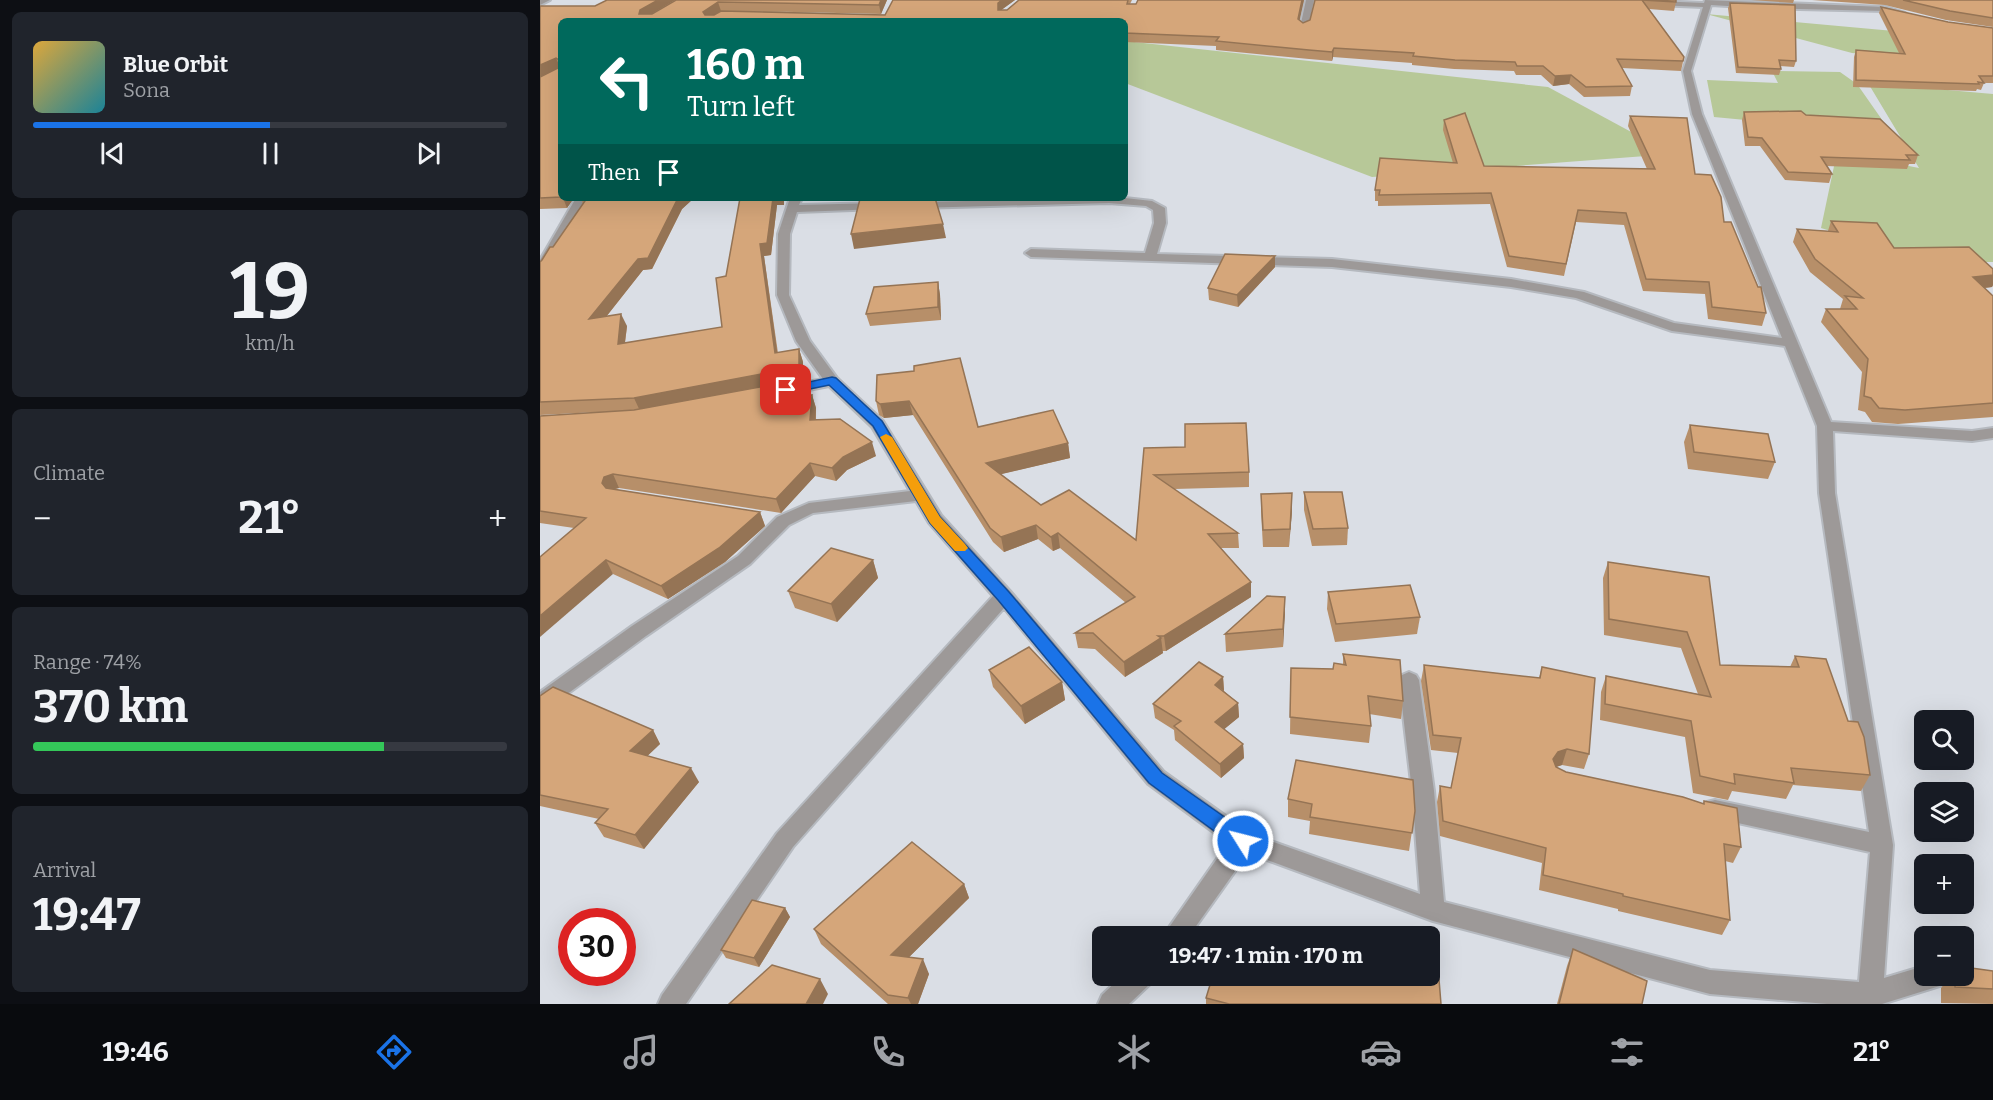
<!DOCTYPE html>
<html lang="en">
<head>
<meta charset="utf-8">
<style>
  :root { --surface:#171b24; --page:#20242c; --text:#f1f3f6; --muted:#9ea1a6; --line:#363941; --accent:#1a73e8 }
  body { margin:0; font-family:Bitter,serif; background:var(--page); color:var(--text); height:100vh; display:flex; flex-direction:column; font-size:22px; white-space:nowrap }
  * { box-sizing:border-box; margin:0 }
  p { font-size:20px; color:var(--muted) }
  .icon { flex:none; width:33px; height:33px; fill:none; stroke:currentColor; stroke-width:2; stroke-linecap:round; stroke-linejoin:round }
  .map { position:relative; flex:1; overflow:hidden }
  .side { display:flex; flex-direction:column; gap:12px; padding:12px; background:#0d0f14; width:540px }
  .side>* { flex:none }
  .top-card { position:absolute; left:18px; top:18px; width:570px; height:183px; border-radius:9px; box-shadow:0 6px 24px #0002; background:#00695c; color:#fff; overflow:hidden }
  .fabs { position:absolute; left:1374px; top:710px; display:grid; gap:12px }
  .fabs a { display:grid; place-items:center; width:60px; height:60px; border-radius:9px; background:var(--surface); box-shadow:0 6px 24px #0002; font-size:30px }
  .speed { position:absolute; left:18px; top:908px; display:flex; gap:12px; font-size:30px; font-weight:700; text-align:center }
  .speed>* { display:grid; place-content:center; width:78px; height:78px; border-radius:50%; background:var(--surface); box-shadow:0 6px 24px #0002; line-height:1 }
  .speed .limit { border:9px solid #d22; background:#fff; color:#111 }
  .pin { position:absolute; display:grid; place-items:center; width:51px; height:51px; color:#fff; margin:-26px; border-radius:12px; box-shadow:0 3px 9px #0006 }
  .me { position:absolute; width:66px; margin:-33px; rotate:306deg; stroke-linejoin:round; filter:drop-shadow(0 0 4px #0008) }
  .turn { display:flex; align-items:center; gap:21px; height:126px; padding:0 30px; font-size:27px }
  .turn .icon { width:78px; height:78px; stroke-width:2.5 }
  .turn b { display:block; font-size:42px; line-height:51px }
  .then { display:flex; align-items:center; height:57px; padding:0 30px; background:#0003; gap:12px; font-size:22px }
  .big { font-size:45px; font-weight:700; line-height:1.1 }
  .side .tile { flex:1; display:flex; flex-direction:column; justify-content:center; gap:9px; min-width:0; padding:0 21px; border-radius:9px; background:var(--page) }
  .side .dial { align-items:center; gap:0 }
  .dial b { font-size:78px; line-height:1 }
  .song { display:flex; align-items:center; gap:18px }
  .cover { width:72px; height:72px; border-radius:9px; background:linear-gradient(135deg,hsl(40 70% 55%),hsl(190 70% 35%)) }
  .played { height:6px; border-radius:3px; background:linear-gradient(90deg,var(--accent) 50%,var(--line) 50%) }
  .keys { display:flex; justify-content:space-around; direction:ltr }
  .heat { display:flex; justify-content:space-between; align-items:center; font-size:33px; direction:ltr }
  .charge { height:9px; border-radius:4px; background:linear-gradient(90deg,#34c759 74%,var(--line) 0) }
  .trip { position:absolute; left:552px; top:926px; width:348px; height:60px; border-radius:9px; background:var(--surface); box-shadow:0 6px 24px #0002; font-weight:700; line-height:60px; text-align:center }
  .tab-bar { display:flex; height:96px; justify-content:space-around; align-items:center; background:#090b0e; color:var(--muted) }
  .tab-bar .icon { width:42px; height:42px }
  .tab-bar .current { color:var(--accent) }
  .tab-bar b { font-size:27px; color:var(--text) }
  main { display:flex; flex:1; min-height:0 }
  .map>svg:first-child { display:block }
</style>
</head>
<body>
<main>
<section class="side">
<div class="tile">
<div class="song"><i class="cover"></i><div><b>Blue Orbit</b><p>Sona</p></div></div>
<div class="played"></div>
<div class="keys"><svg class="icon" aria-label="previous" viewBox="0 0 24 24"><path d="M18 5L8 12l10 7zM5 5v14"/></svg><svg class="icon" aria-label="pause" viewBox="0 0 24 24"><path d="M8 5v14M16 5v14"/></svg><svg class="icon" aria-label="next" viewBox="0 0 24 24"><path d="M6 5l10 7-10 7zM19 5v14"/></svg></div>
</div>
<div class="tile dial"><b>19</b><p>km/h</p></div>
<div class="tile"><p>Climate</p>
<div class="heat"><a>−</a><b class="big">21°</b><a>+</a></div>
</div>
<div class="tile"><p>Range · 74%</p><b class="big">370 km</b><div class="charge"></div></div>
<div class="tile"><p>Arrival</p><b class="big">19:47</b></div>
</section>
<div class="map">
<svg width="1453" height="1004" viewBox="0 0 1453 1004">
  <rect width="100%" height="100%" fill="#dadee5"/>
  <g fill="#b7c898">
    <polygon points="1166,14 1453,40 1453,67 1312,53"/>
    <polygon points="585,41 1008,87 1132,154 832,177 585,83"/>
    <polygon points="1232,71 1300,72 1317,84 1352,134 1174,117 1167,80 1238,83"/>
    <polygon points="1328,83 1453,94 1453,262 1391,262 1281,228 1297,152 1379,168"/>
  </g>
  <g fill="none" stroke-linecap="round" stroke-linejoin="round">
    <g stroke="#b5b9bf" stroke-width="4">
      <g id="minor">
        <polygon points="0,0 10,0 0,5"/>
        <polygon points="766,0 774,0 768,28 764,30 760,28"/>
        <polygon points="1165,0 1345,7 1365,13 1361,15 1345,11 1221,8 1171,5 1151,71 1162,114 1291,422 1432,431 1453,428 1453,438 1432,441 1293,431 1295,493 1353,845 1344,978 1384,966 1384,975 1410,975 1406,984 1342,1004 1287,1004 1170,994 893,921 708,853 649,936 623,936 688,843 608,784 464,608 253,847 146,1004 118,1004 122,995 237,833 453,596 389,523 376,501 273,513 249,525 210,564 106,636 7,709 0,711 0,692 92,626 198,556 237,517 269,503 370,491 332,427 289,386 238,396 231,392 233,389 283,379 256,341 237,295 238,234 250,198 262,198 259,205 340,203 346,206 340,209 257,212 250,234 249,295 270,341 297,378 343,421 401,515 470,591 624,772 711,834 880,894 872,791 859,680 862,675 869,672 876,675 879,680 894,791 904,902 1170,970 1319,982 1330,852 1175,818 1167,816 1164,809 1167,802 1175,800 1329,832 1279,493 1277,426 1245,346 1132,331 1036,298 971,287 792,267 491,257 485,253 491,249 605,253 614,223 613,210 606,206 569,203 375,208 369,205 375,202 585,198 612,201 625,208 626,223 617,254 792,259 971,279 1044,292 1134,323 1242,338 1152,114 1143,71 1163,7 1116,5 1112,3 1116,1 1164,3"/>
        <polygon points="36,198 48,198 6,271 0,275 0,260"/>
        <polygon points="583,975 614,975 610,984 589,1004 558,1004 562,995"/>
      </g>
    </g>
    <use href="#minor" fill="#9d9998" fill-rule="evenodd"/>
  </g>
  <g fill="#b78f69" fill-rule="evenodd">
    <polygon points="67,0 135,0 111,14 112,14 136,0 347,0 341,14 210,11 345,15 353,0 475,0 461,10 467,10 479,0 592,0 590,4 596,4 598,0 764,0 759,20 763,23 770,20 775,0 1163,0 1136,0 1136,2 1134,11 1109,9 1144,57 1141,71 1082,68 1092,86 1090,96 1044,97 1029,84 1013,86 1001,75 976,75 974,71 914,69 872,65 872,63 793,57 792,61 769,59 676,50 676,46 585,42 585,21 21,21 21,198 34,198 27,208 0,209 0,77 8,73 0,77 0,6 55,6"/>
    <polygon points="1211,0 1254,0 1253,3"/>
    <polygon points="1272,0 1453,0 1453,27 1406,20 1345,5"/>
    <polygon points="1190,3 1256,61 1254,67 1240,66 1241,69 1239,75 1196,73 1188,8"/>
    <polygon points="1341,7 1408,22 1453,28 1453,83 1444,83 1441,90 1437,89 1436,91 1313,87 1314,57 1316,50 1359,53 1339,13"/>
    <polygon points="1204,112 1266,115 1378,155 1375,164 1369,164 1367,169 1286,166 1292,174 1289,183 1245,180 1220,146 1205,146 1202,120"/>
    <polygon points="1090,116 1155,174 1184,222 1226,313 1222,326 1168,319 1165,294 1103,291 1084,225 1036,222 1024,276 967,267 950,204 838,206 838,201 835,201 835,190 913,163 903,130 904,120 944,166 1107,169 1088,126"/>
    <path d="M 41,198 L 244,198 L 244,205 L 237,205 L 231,255 L 224,256 L 238,353 L 259,349 L 263,362 L 263,380 L 258,380 L 262,393 L 262,396 L 272,395 L 276,408 L 276,420 L 336,456 L 307,470 L 296,481 L 275,476 L 241,513 L 79,488 L 74,489 L 220,512 L 225,526 L 185,562 L 128,599 L 73,574 L 34,528 L 0,523 L 0,416 L 57,412 L 0,415 L 0,262 L 13,247 L 43,204 ZM 200,198 L 186,276 L 182,327 L 85,343 L 87,326 L 66,317 L 103,270 L 112,269 L 142,209 L 153,199 Z"/>
    <polygon points="1291,221 1354,248 1453,269 1453,285 1452,287 1444,288 1453,296 1453,417 1358,424 1332,422 1325,412 1318,410 1322,372 1281,322 1286,309 1300,309 1303,299 1270,272 1253,242 1257,229 1288,231"/>
    <polygon points="735,256 735,267 698,307 669,300 668,288"/>
    <polygon points="398,282 400,295 401,320 330,326 326,314"/>
    <polygon points="337,375 438,427 528,443 530,458 461,474 501,505 596,540 604,448 709,472 709,487 634,489 698,533 699,548 681,548 711,582 711,597 626,651 622,651 623,653 585,677 555,649 538,648 535,633 586,603 520,548 513,551 498,539 464,552 453,542 373,415 344,418 339,415 336,401"/>
    <polygon points="1150,425 1235,462 1228,479 1148,469 1144,442"/>
    <polygon points="764,492 808,528 807,545 772,546 764,510"/>
    <polygon points="721,494 752,510 749,547 723,547 721,511"/>
    <polygon points="333,560 338,578 297,622 255,608 248,591"/>
    <polygon points="1068,562 1169,577 1180,665 1250,667 1255,656 1308,721 1330,775 1321,791 1253,785 1246,799 1192,791 1188,800 1153,793 1145,737 1060,720 1061,692 1066,676 1158,694 1141,648 1064,635 1063,578"/>
    <polygon points="788,592 880,617 877,634 795,642 787,609"/>
    <polygon points="745,597 743,647 686,652 685,634"/>
    <polygon points="803,654 863,701 861,719 829,714 831,726 829,743 750,734 751,668 793,669 803,664"/>
    <polygon points="884,665 999,678 1002,667 1049,754 1044,769 1022,765 1016,767 1026,772 1163,804 1164,801 1201,847 1193,863 1185,861 1190,920 1182,935 1078,911 1078,909 999,890 1002,863 900,836 897,802 900,786 911,788 918,753 891,750 881,681"/>
    <polygon points="449,670 522,682 525,700 485,724 453,687"/>
    <polygon points="683,677 684,691 698,703 699,717 684,729 703,744 704,758 681,778 635,740 634,730 615,718 613,704"/>
    <polygon points="0,696 113,730 120,744 107,756 159,782 104,849 64,837 55,823 59,819 0,806"/>
    <polygon points="748,799 875,811 869,851 769,834 770,821 748,817"/>
    <polygon points="424,884 429,898 369,957 389,974 378,1004 348,1004 281,944 274,929"/>
    <polygon points="245,908 250,917 219,967 186,958 181,950"/>
    <polygon points="1033,949 1102,1004 1017,1004 1027,966"/>
    <polygon points="1453,971 1453,1004 1401,1003 1401,988 1412,975 1424,975"/>
    <polygon points="825,975 890,975 901,1004 666,1004 666,998 824,979"/>
  </g>
  <g fill="#957455">
    <polygon points="118,0 135,0 103,19 99,14 100,10"/>
    <polygon points="341,0 347,0 341,14 339,5"/>
    <polygon points="462,0 475,0 460,11 458,10 458,3"/>
    <polygon points="762,0 764,0 758,28 758,19"/>
    <polygon points="178,2 181,11 166,21 163,12"/>
    <polygon points="794,48 793,57 792,61 792,52"/>
    <polygon points="16,58 20,67 0,77 0,65"/>
    <polygon points="1031,75 1029,84 1013,86 1015,76"/>
    <polygon points="23,198 34,198 27,208"/>
    <polygon points="138,198 153,198 153,199 142,209 112,269 103,270 54,332 49,319 98,259"/>
    <polygon points="233,198 244,198 244,205 237,205 231,255 224,256 239,365 235,353 220,244"/>
    <polygon points="403,224 406,238 314,249 311,234"/>
    <polygon points="735,256 735,267 698,307 697,295"/>
    <polygon points="1453,275 1453,285 1452,287 1427,290 1433,277"/>
    <polygon points="398,282 400,295 401,320 398,307"/>
    <polygon points="81,314 87,326 83,357 78,344"/>
    <polygon points="259,349 263,362 263,380 258,380 262,393 262,410 100,411 94,398"/>
    <polygon points="272,395 276,408 275,433 270,420"/>
    <polygon points="369,401 373,415 344,418 340,404"/>
    <polygon points="332,442 336,456 307,470 296,481 292,468 303,457"/>
    <polygon points="528,443 530,458 449,477 446,463"/>
    <polygon points="270,463 275,476 241,513 236,499"/>
    <polygon points="73,474 79,488 71,490 69,496 62,483 64,477"/>
    <polygon points="752,493 752,510 749,547"/>
    <polygon points="220,512 225,526 185,562 128,599 121,586"/>
    <polygon points="496,525 498,539 464,552 461,537"/>
    <polygon points="518,533 520,548 513,551 511,537"/>
    <polygon points="66,560 73,574 0,637 0,616"/>
    <polygon points="333,560 338,578 297,622 291,604"/>
    <polygon points="711,582 711,597 626,651 624,636"/>
    <polygon points="745,597 745,614 743,647 743,629"/>
    <polygon points="621,638 623,653 585,677 584,662"/>
    <polygon points="683,677 684,691 675,685"/>
    <polygon points="522,682 525,700 485,724 481,706"/>
    <polygon points="698,703 699,717 676,736 675,722"/>
    <polygon points="113,730 120,744 98,765 90,751"/>
    <polygon points="703,744 704,758 681,778 680,764"/>
    <polygon points="1027,749 1022,765 1013,768 1013,759 1018,752"/>
    <polygon points="151,768 159,782 104,849 95,835"/>
    <polygon points="424,884 429,898 357,969 351,955"/>
    <polygon points="245,908 250,917 219,967 214,958"/>
    <polygon points="383,959 389,974 378,1004 371,1004 368,998"/>
    <polygon points="280,979 288,994 283,1004 266,1004"/>
  </g>
  <g fill="#d5a67a" stroke="#957455" stroke-width="1.5">
    <polygon points="67,0 118,0 100,10 99,14 112,14 136,0 341,0 339,5 178,2 163,12 165,15 174,15 181,11 345,15 353,0 462,0 458,3 458,10 467,10 479,0 588,0 587,4 596,4 598,0 762,0 758,19 763,23 770,20 775,0 1102,0 1144,57 1143,61 1077,59 1092,86 1046,87 1031,75 1015,76 1003,66 977,66 975,62 915,60 873,56 874,53 794,48 792,52 769,50 676,41 679,37 585,33 585,21 21,21 21,197 0,198 0,77 18,68 19,60 16,58 0,65 0,6 55,6"/>
    <polygon points="1102,0 1136,0 1136,2"/>
    <polygon points="1363,0 1453,0 1453,18 1410,11"/>
    <polygon points="1190,3 1255,5 1256,61 1239,60 1241,69 1198,67"/>
    <polygon points="1341,7 1408,22 1453,28 1453,76 1439,76 1444,83 1438,82 1439,84 1316,80 1316,50 1365,54"/>
    <polygon points="1261,111 1266,115 1340,119 1378,155 1366,155 1370,160 1281,157 1292,174 1248,172 1222,138 1208,137 1204,112"/>
    <polygon points="925,113 944,166 1115,169 1090,116 1147,118 1155,174 1171,175 1181,197 1184,222 1191,222 1218,287 1221,287 1226,313 1172,307 1169,282 1106,279 1086,213 1038,210 1026,264 969,256 951,193 839,195 840,190 835,190 840,158 917,163 904,120"/>
    <polygon points="47,198 138,198 108,258 98,259 49,319 81,314 78,344 182,327 176,278 186,276 200,198 233,198 227,243 220,244 235,353 259,349 259,367 94,398 0,402 0,262 2,260 10,247 13,247"/>
    <polygon points="338,198 395,198 403,224 311,234 320,199"/>
    <polygon points="1291,221 1337,223 1354,248 1429,247 1453,269 1453,275 1433,277 1453,296 1453,403 1365,410 1339,408 1331,398 1324,396 1328,359 1286,309 1317,309 1305,296 1323,298 1275,259 1257,229 1298,232"/>
    <polygon points="685,254 735,256 697,295 668,288"/>
    <polygon points="398,282 398,307 326,314 334,287"/>
    <polygon points="420,358 438,427 513,410 528,443 446,463 501,505 529,490 596,540 604,448 645,447 645,424 706,423 709,472 614,475 698,533 668,534 711,582 624,636 618,636 621,638 584,662 553,633 535,633 595,597 518,533 511,537 496,525 461,537 450,528 369,401 340,404 336,401 337,375 374,371 374,366"/>
    <polygon points="258,380 258,397 272,395 270,420 300,419 332,442 303,457 292,468 270,463 236,499 73,474 64,477 62,483 66,488 220,512 179,548 121,586 66,560 0,616 0,557 46,518 0,511 0,416 94,410"/>
    <polygon points="1150,425 1228,434 1235,462 1154,452"/>
    <polygon points="764,492 802,492 808,528 773,529"/>
    <polygon points="752,493 750,529 723,530 721,494"/>
    <polygon points="291,548 333,560 291,604 248,591"/>
    <polygon points="1068,562 1169,577 1180,665 1259,667 1255,656 1286,659 1308,721 1318,722 1324,737 1330,775 1251,768 1254,783 1194,774 1195,784 1160,776 1151,721 1065,704 1066,676 1171,697 1147,632 1069,619"/>
    <polygon points="870,585 880,617 796,624 788,592"/>
    <polygon points="727,596 745,597 743,629 685,634"/>
    <polygon points="489,647 522,682 481,706 449,670"/>
    <polygon points="803,654 860,660 863,701 828,696 831,726 750,717 751,668 793,669 794,663 806,665"/>
    <polygon points="659,662 683,677 675,685 698,703 675,722 703,744 680,764 634,726 641,721 613,704"/>
    <polygon points="884,665 1000,678 1002,667 1055,678 1049,754 1027,749 1018,752 1013,759 1016,767 1026,772 1143,797 1164,804 1164,801 1197,808 1201,847 1184,844 1190,920 1083,896 1083,894 1003,875 1006,848 903,821 900,786 911,788 921,738 893,735"/>
    <polygon points="13,687 113,730 90,751 151,768 95,835 55,823 68,809 0,795 0,696"/>
    <polygon points="756,760 873,780 875,811 872,833 770,817 772,804 748,799"/>
    <polygon points="372,842 424,884 351,955 383,959 368,998 348,995 274,929"/>
    <polygon points="212,900 245,908 214,958 181,950"/>
    <polygon points="1033,949 1107,981 1102,1004 1019,1004"/>
    <polygon points="232,965 280,979 266,1004 189,1004"/>
    <polygon points="890,967 898,967 901,1004 689,1004 666,998 673,975 809,975 826,980 826,975 890,975"/>
    <polygon points="1424,967 1453,971 1453,989 1415,987 1415,975 1424,975"/>
  </g>
  <polygon fill="#1a73e8" stroke="#114b97" stroke-width="1.5" points="292,377 296,378 342,421 400,517 469,592 622,773 710,835 712,841 710,847 703,849 696,847 609,783 458,600 390,523 333,426 289,385 246,394 240,390 246,387"/>
  <polygon fill="#f59e0b" points="346,434 352,437 400,517 425,544 428,548 425,551 415,551 390,523 340,437"/>
</svg>
<div class="fabs">
<a><svg class="icon" aria-label="search" viewBox="0 0 24 24"><circle cx="10" cy="10" r="6"/><path d="M15 15l6 6"/></svg></a>
<a><svg class="icon" aria-label="layers" viewBox="0 0 24 24"><path d="M12 4l9 5-9 5-9-5zM3 14l9 5 9-5"/></svg></a>
<a>+</a>
<a>−</a>
</div>
<div class="speed"><div class="limit">30</div></div>
<div class="pin" style="left:246px;top:390px;background:#d93025"><svg class="icon" aria-label="arrive" viewBox="0 0 24 24"><path d="M6 21V4h12l-3 4 3 4H6"/></svg></div>
<svg class="me" style="left:703px;top:841px" viewBox="-20 -20 40 40"><circle r="17" fill="#1a73e8" stroke="#fff" stroke-width="3"/><path d="M0-11L8 9 0 5-8 9z" fill="#fff"/></svg>
<div class="trip">19:47 · 1 min · 170 m</div>
<div class="top-card">
<div class="turn"><svg class="icon" aria-label="left" viewBox="0 0 24 24"><path d="M17 20v-9H6M10 6l-5 5 5 5"/></svg><div><b>160 m</b>Turn left</div></div>
<div class="then">Then<svg class="icon" aria-label="arrive" viewBox="0 0 24 24"><path d="M6 21V4h12l-3 4 3 4H6"/></svg></div>
</div>
</div>
</main>
<nav class="tab-bar">
<b>19:46</b>
<svg class="icon current" aria-label="directions" viewBox="0 0 24 24"><path d="M12 3l9 9-9 9-9-9zM9 14v-3h6M13 9l2 2-2 2"/></svg>
<svg class="icon" aria-label="music" viewBox="0 0 24 24"><path d="M9 18V5l10-2v13"/><circle cx="6" cy="18" r="3"/><circle cx="16" cy="16" r="3"/></svg>
<svg class="icon" aria-label="phone" viewBox="0 0 24 24"><path d="M5 4h4l2 5-3 2q2 4 5 5l2-3 5 2v4C11 20 4 13 5 4z"/></svg>
<svg class="icon" aria-label="climate" viewBox="0 0 24 24"><path d="M12 3v18M4 7l16 10M4 17L20 7"/></svg>
<svg class="icon" aria-label="car" viewBox="0 0 24 24"><path d="M5 17H2v-5l4-1 3-4h7l3 4 3 1v5h-3M9 17h6M6 11h13"/><circle cx="7" cy="17" r="2"/><circle cx="17" cy="17" r="2"/></svg>
<svg class="icon" aria-label="filters" viewBox="0 0 24 24"><path d="M4 7h16M4 17h16"/><circle cx="9" cy="7" r="2"/><circle cx="15" cy="17" r="2"/></svg>
<b>21°</b>
</nav>
</body>
</html>
